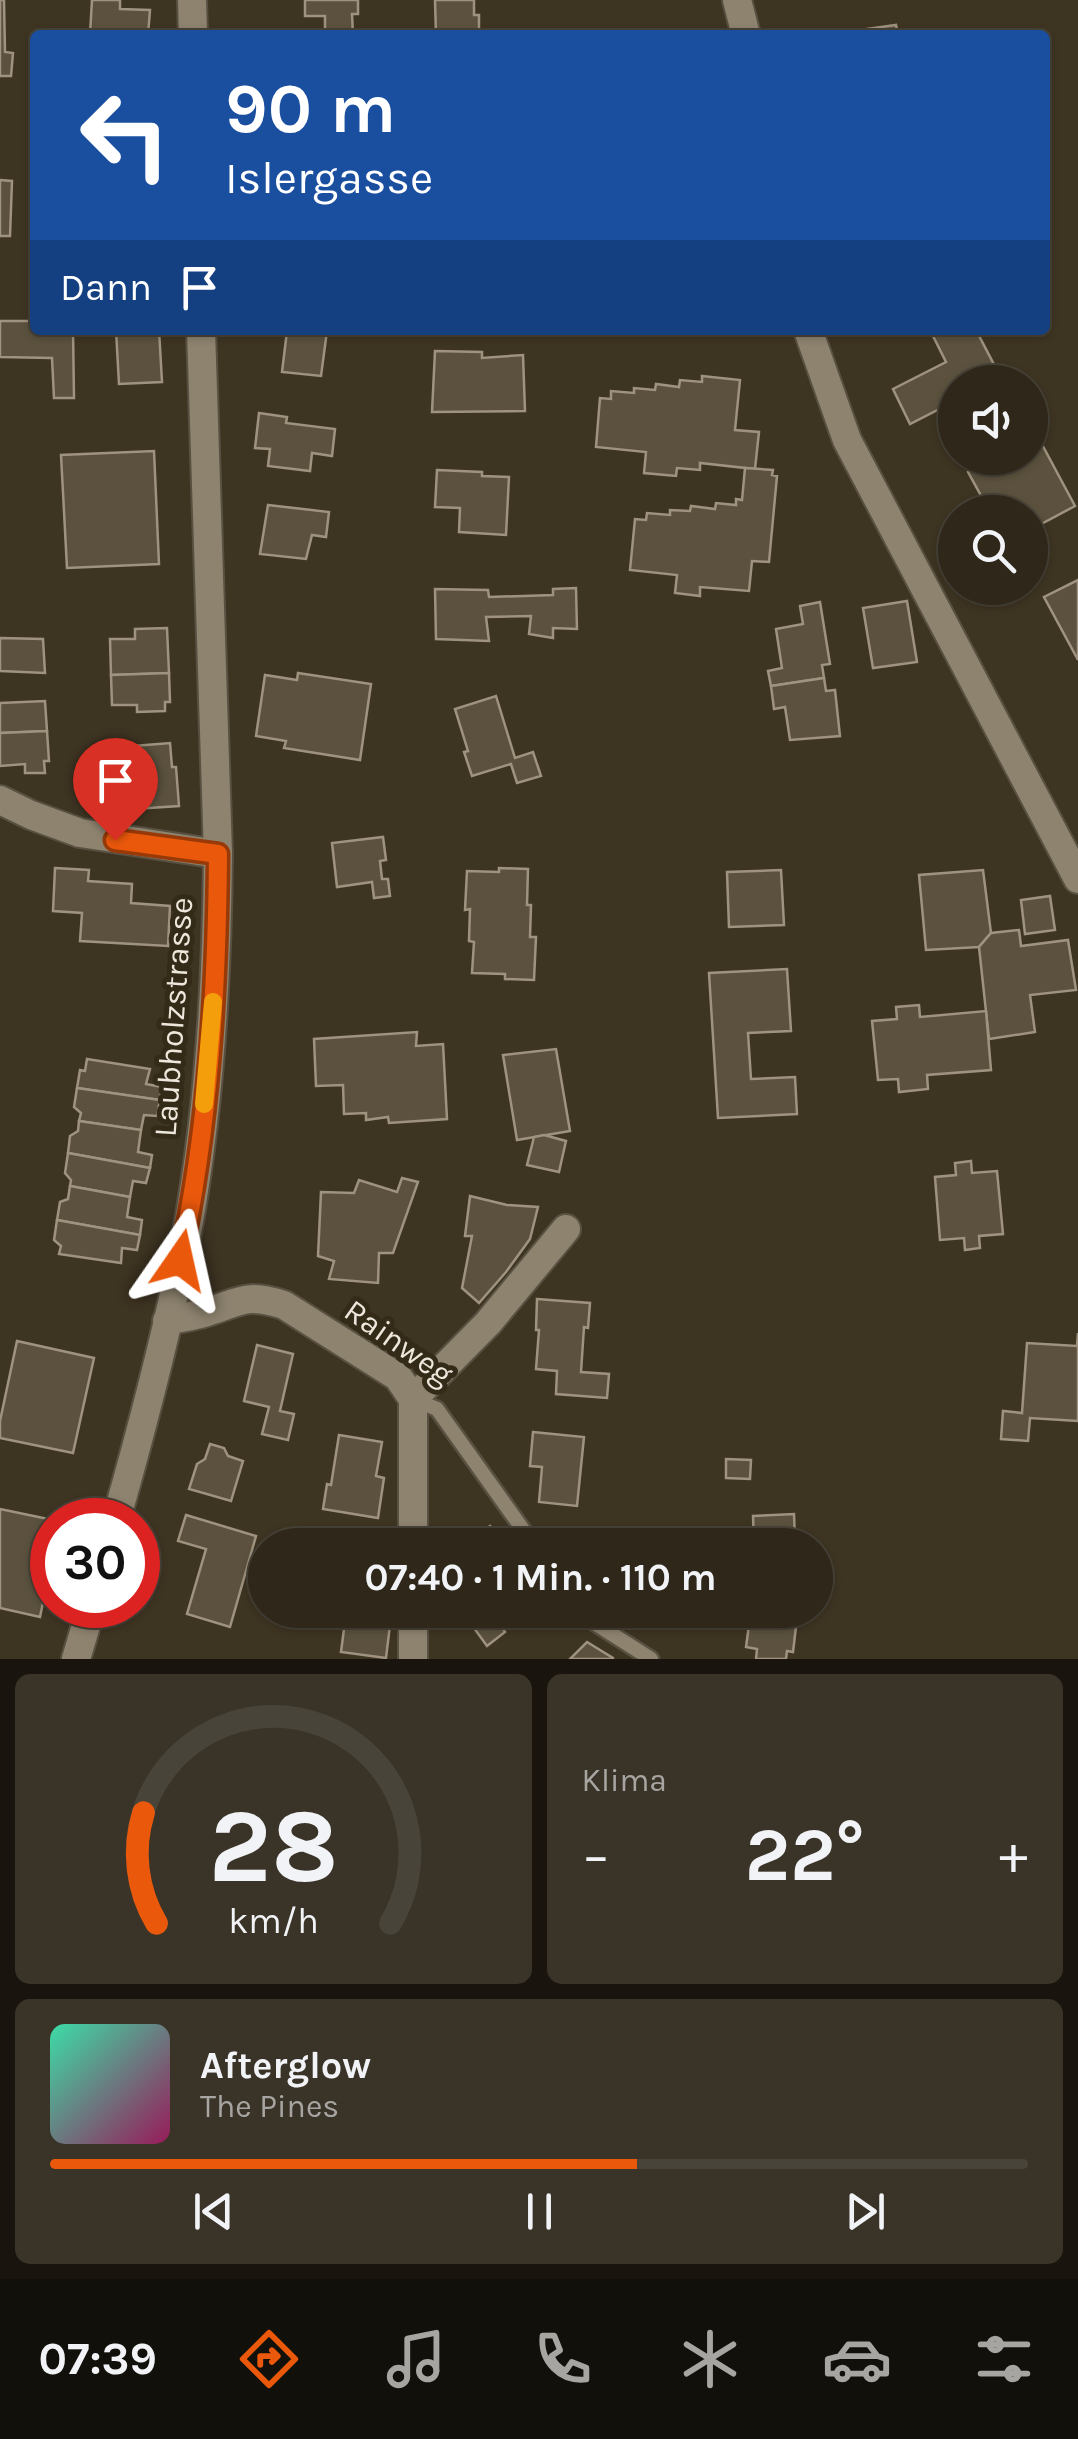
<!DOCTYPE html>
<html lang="de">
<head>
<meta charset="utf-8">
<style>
  :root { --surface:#2e271a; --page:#3a3327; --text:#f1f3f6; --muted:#a7a5a2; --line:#494439; --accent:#ea580c }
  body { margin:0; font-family:Karla,sans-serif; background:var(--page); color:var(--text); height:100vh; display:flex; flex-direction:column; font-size:38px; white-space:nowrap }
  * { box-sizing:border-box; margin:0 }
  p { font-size:32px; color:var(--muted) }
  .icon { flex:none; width:55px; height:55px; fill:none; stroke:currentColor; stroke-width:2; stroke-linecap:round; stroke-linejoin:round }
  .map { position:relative; height:1659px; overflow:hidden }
  .drawer { display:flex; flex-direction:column; gap:15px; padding:15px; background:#19150e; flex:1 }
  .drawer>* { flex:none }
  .guide { position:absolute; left:30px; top:30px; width:1020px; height:305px; border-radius:10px; box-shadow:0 2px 8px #0004,0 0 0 2px var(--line); background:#1a4fa0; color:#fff; overflow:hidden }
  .buttons { position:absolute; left:938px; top:365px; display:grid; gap:20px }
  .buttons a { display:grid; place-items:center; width:110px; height:110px; border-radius:50%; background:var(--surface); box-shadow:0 2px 8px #0004,0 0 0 2px var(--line); font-size:50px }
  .speed { position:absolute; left:30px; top:1498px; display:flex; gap:20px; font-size:50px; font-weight:700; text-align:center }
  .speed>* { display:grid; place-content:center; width:130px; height:130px; border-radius:50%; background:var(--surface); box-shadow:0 2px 8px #0004,0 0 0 2px var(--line); line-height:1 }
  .speed .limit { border:15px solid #d22; background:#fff; color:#111 }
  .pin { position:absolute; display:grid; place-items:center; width:85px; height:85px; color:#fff; margin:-102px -42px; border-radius:50% 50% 50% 0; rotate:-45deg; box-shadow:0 0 10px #0007 }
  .pin .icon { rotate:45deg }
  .me { position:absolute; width:110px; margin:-55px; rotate:11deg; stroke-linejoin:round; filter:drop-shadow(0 0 8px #0008) }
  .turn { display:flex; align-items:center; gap:35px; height:210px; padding:0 30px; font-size:45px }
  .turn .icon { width:130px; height:130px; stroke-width:2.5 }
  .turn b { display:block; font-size:70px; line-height:85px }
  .then { display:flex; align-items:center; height:95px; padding:0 30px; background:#0003; gap:20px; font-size:38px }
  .big { font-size:75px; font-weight:700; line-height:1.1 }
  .drawer .widget { flex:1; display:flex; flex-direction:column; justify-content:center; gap:15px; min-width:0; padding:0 35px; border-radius:15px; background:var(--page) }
  .drawer .dial { align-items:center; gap:0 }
  .dial svg { height:260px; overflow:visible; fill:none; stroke:var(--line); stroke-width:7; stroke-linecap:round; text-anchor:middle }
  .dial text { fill:var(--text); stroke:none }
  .song { display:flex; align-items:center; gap:30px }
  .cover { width:120px; height:120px; border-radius:15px; background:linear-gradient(135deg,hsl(160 70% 55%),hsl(330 70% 35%)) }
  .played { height:10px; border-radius:5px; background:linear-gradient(90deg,var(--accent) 60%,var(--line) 60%) }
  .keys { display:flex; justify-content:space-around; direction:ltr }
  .heat { display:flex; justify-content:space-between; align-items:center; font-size:55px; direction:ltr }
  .drawer .tiles { flex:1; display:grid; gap:15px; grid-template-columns:1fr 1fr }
  .widget:last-child { grid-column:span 2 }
  .trip { position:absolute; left:248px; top:1528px; width:585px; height:100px; border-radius:50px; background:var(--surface); box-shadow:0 2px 8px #0004,0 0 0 2px var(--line); font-weight:700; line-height:100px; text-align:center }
  .menu { display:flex; height:160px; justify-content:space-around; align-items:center; background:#12100a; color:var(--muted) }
  .menu .icon { width:70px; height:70px }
  .menu .selected { color:var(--accent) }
  .menu b { font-size:45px; color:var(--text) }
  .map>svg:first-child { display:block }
</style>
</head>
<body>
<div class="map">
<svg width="1078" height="1659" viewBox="0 0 1078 1659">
  <rect width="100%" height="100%" fill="#3e3422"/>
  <g fill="#5b513e" stroke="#9f937f" stroke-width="2.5">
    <polygon points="0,0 4,0 5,52 13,53 11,76 0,76"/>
    <polygon points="92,0 120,0 120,9 150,10 148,35 90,34"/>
    <polygon points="305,0 358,0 358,14 352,14 353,35 325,35 325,16 305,16"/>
    <polygon points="435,0 474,0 474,15 479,15 479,35 436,35"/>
    <polygon points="896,25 898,35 824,35"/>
    <polygon points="0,180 12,181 10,236 0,236"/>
    <polygon points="0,321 35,321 35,330 73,330 74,398 54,398 52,358 0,357"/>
    <polygon points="116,330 159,330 162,382 119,384"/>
    <polygon points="305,330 327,331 321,376 282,372 287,331 305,333"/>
    <polygon points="930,330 976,330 1001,378 992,382 955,382 955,401 910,424 893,389 946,362"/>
    <polygon points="435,351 482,352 482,358 523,355 525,411 432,412"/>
    <polygon points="702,376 740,380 735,430 759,432 755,469 700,463 700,470 677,468 676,476 644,473 646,452 596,447 600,398 611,399 611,391 634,393 634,388 655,390 656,384 679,387 680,380 702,382"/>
    <polygon points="259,413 287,417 286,423 335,429 332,456 312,453 310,471 268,466 270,449 255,448"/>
    <polygon points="1030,422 1075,506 1030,530 1030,512 990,512 968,472 984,464 980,458 1030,458"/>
    <polygon points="154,451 159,564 67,568 61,455"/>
    <polygon points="745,468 773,470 772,475 777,476 769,562 752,561 749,591 700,587 700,596 675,593 677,575 630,570 635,519 646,520 647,513 670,515 670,510 690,511 691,506 715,509 716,503 736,505 736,499 742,500"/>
    <polygon points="437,470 482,472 482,476 509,477 506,535 459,532 460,508 435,507"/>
    <polygon points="268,505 329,512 326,537 312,535 306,559 260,554"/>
    <polygon points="1078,580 1078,660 1044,597"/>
    <polygon points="576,588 577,629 553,628 553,638 529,634 531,616 486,617 489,641 436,639 435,589 488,590 489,597 553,595 553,589"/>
    <polygon points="907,601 917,662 873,668 863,608"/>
    <polygon points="820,602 830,664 822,665 824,678 771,686 768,671 782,668 776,629 803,624 800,606"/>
    <polygon points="167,628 169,673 111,675 110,639 135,639 135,629"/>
    <polygon points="0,638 43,639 45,673 0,671"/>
    <polygon points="169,673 170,702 165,702 165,711 137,712 137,705 112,705 111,675"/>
    <polygon points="298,673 371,684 360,760 284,748 286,741 256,736 265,675 297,680"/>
    <polygon points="824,678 826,691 835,690 840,736 790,740 785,707 774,709 771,686"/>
    <polygon points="496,696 515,758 533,752 541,776 517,783 511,764 472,776 464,752 468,751 455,709"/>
    <polygon points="45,701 47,731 0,733 0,703"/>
    <polygon points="47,731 49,761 44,761 45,773 25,773 25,764 0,766 0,733"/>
    <polygon points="170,743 172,767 176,767 179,806 119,810 117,770 136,769 134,746"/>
    <polygon points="383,837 386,860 380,861 382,879 388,879 390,896 374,898 372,882 337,887 332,843"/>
    <polygon points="55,868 89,870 88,881 132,884 131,903 170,906 168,946 80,941 82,913 53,911"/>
    <polygon points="499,868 528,869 527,905 531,905 530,937 536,937 534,980 505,979 505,974 472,973 474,942 469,941 470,909 465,910 467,871 499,872"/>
    <polygon points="781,870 784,925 729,927 727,872"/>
    <polygon points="983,870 991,933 979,947 926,950 919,875"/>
    <polygon points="1050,896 1055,930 1025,934 1021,900"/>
    <polygon points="1019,930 1021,946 1068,940 1076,990 1030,995 1035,1032 989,1039 979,947 991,933"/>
    <polygon points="787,969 791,1031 748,1033 751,1079 795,1077 797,1114 718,1118 709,973"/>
    <polygon points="919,1005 920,1017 986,1011 991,1070 927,1075 928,1089 899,1092 898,1079 878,1080 872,1021 897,1019 896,1007"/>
    <polygon points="417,1032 416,1046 443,1044 447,1119 389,1123 388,1117 366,1120 366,1113 344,1114 343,1085 316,1086 314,1039"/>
    <polygon points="556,1049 570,1131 517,1140 503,1055"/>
    <polygon points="87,1059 150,1069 146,1084 162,1087 160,1100 77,1088 80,1070 85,1071"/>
    <polygon points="77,1088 160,1100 157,1116 144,1115 141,1130 79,1121 81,1113 74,1107"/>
    <polygon points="79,1121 141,1130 138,1152 152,1155 150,1168 68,1153 70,1136 78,1131"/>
    <polygon points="544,1135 566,1141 559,1172 527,1165 534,1137"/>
    <polygon points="68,1153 150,1168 146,1183 133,1181 130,1197 70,1186 71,1180 65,1173"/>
    <polygon points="971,1161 972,1173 997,1171 1003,1234 979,1236 980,1248 965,1250 964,1238 940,1240 935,1177 956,1175 955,1163"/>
    <polygon points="402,1178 418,1182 393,1253 379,1253 378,1283 329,1279 334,1261 318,1256 321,1192 354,1193 359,1180 397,1192"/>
    <polygon points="70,1186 130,1197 127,1217 142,1220 140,1235 57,1220 60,1202 68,1199"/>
    <polygon points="470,1196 507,1205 538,1207 530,1239 506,1272 479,1303 462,1288 472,1236 465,1236"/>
    <polygon points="57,1220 140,1235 137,1250 122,1248 121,1263 59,1254 61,1246 54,1240"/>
    <polygon points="537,1299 590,1303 588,1328 584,1327 581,1372 609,1374 607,1398 556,1394 557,1371 536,1369 539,1330 536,1330"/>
    <polygon points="1078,1333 1078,1421 1030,1418 1028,1441 1001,1439 1003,1411 1022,1413 1027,1343 1077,1346"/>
    <polygon points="17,1341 94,1358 73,1453 0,1438 0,1421"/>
    <polygon points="257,1345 293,1354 280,1411 294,1414 288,1440 262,1434 269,1407 244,1401"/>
    <polygon points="533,1432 584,1437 577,1506 539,1502 542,1467 530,1466"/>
    <polygon points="339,1435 382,1442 376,1476 384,1478 378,1518 323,1509 327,1484 331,1485"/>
    <polygon points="210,1444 224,1448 228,1456 243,1461 231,1501 189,1489 197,1464 205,1459"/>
    <polygon points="726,1459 751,1460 750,1479 726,1478"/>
    <polygon points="0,1509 53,1520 52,1558 40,1617 0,1608"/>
    <polygon points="794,1514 795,1540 787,1541 788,1545 754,1545 753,1516"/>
    <polygon points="186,1515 256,1536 230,1627 187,1614 206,1549 178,1541"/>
    <polygon points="490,1526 503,1545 464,1545"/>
    <polygon points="329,1610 371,1610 370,1622 390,1625 386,1658 341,1652 344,1629 327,1626"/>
    <polygon points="461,1610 526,1610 502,1627 505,1632 487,1646"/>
    <polygon points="751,1610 798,1610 793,1652 787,1651 786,1659 756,1659 757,1649 746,1647"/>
    <polygon points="587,1642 613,1658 613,1659 570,1659"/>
  </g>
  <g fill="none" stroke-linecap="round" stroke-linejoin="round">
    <g stroke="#585041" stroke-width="19">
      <g id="lane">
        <polyline points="413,1399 437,1409 534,1545"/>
        <polyline points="579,1610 582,1615 651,1659"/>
      </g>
    </g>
    <g stroke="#585041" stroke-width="32">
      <g id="street">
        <polyline points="192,0 193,35"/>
        <polyline points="737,0 746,35"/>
        <polyline points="808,330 847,440 1078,879"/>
        <polyline points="0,800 31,815 80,833 218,854"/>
        <path d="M 167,1321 C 180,1318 194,1316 207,1312 C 242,1301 246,1293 284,1305 L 398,1377 L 413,1399"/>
        <polyline points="413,1399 488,1323 566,1229"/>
        <polyline points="413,1399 413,1545"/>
        <path d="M 116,1520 C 143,1425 168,1330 187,1232 C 210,1108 217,980 218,854 L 201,330"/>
        <polyline points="413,1610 413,1659"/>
        <polyline points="76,1659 92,1605"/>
      </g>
    </g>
    <use href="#lane" stroke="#8e836f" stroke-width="14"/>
    <use href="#street" stroke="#8e836f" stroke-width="28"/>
  </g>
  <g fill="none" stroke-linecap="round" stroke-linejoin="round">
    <g stroke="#983908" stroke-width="25">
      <path id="route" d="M 115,840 L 218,854 C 217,990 209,1128 180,1260"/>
    </g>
    <use href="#route" stroke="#ea580c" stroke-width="18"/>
    <polyline stroke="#f59e0b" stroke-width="18" points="204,1104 213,1002"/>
  </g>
  <g text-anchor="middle" stroke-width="10" stroke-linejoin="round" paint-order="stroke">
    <g font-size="32" fill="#ede7dc" stroke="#332a18">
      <text transform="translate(173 1017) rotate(-86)" y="11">Laubholzstrasse</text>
      <text transform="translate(399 1342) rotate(35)" y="11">Rainweg</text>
    </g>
  </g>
</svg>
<div class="buttons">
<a><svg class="icon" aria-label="sound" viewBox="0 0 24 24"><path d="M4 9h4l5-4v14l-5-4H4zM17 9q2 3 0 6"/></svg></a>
<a><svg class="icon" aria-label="search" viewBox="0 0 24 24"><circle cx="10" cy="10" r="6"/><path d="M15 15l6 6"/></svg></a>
</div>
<div class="speed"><div class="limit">30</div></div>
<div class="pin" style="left:115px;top:840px;background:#d93025"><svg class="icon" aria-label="arrive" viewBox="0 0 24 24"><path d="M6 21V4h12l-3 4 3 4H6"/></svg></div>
<svg class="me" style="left:180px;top:1260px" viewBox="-20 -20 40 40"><path d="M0-17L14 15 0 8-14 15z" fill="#ea580c" stroke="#fff" stroke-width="4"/></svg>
<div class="trip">07:40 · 1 Min. · 110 m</div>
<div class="guide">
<div class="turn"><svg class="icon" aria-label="left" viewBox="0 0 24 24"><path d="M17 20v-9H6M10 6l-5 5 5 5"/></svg><div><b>90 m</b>Islergasse</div></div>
<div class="then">Dann<svg class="icon" aria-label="arrive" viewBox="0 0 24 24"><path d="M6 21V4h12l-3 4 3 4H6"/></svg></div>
</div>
</div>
<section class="drawer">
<div class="tiles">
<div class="widget dial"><svg viewBox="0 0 100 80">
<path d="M14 69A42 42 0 1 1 86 69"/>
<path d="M14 69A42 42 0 0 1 10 35" stroke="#ea580c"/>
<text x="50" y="56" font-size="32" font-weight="700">28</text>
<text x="50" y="72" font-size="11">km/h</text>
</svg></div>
<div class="widget"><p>Klima</p>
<div class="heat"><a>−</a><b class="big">22°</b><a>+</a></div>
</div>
<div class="widget">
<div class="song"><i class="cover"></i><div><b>Afterglow</b><p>The Pines</p></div></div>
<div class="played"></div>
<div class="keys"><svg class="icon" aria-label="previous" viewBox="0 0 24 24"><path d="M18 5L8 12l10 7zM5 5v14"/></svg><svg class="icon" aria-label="pause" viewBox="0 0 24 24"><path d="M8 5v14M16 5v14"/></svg><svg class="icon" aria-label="next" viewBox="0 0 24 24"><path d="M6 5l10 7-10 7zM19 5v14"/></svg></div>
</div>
</div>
</section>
<nav class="menu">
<b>07:39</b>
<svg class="icon selected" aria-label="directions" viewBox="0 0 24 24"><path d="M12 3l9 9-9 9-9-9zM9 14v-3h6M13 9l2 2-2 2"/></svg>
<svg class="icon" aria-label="music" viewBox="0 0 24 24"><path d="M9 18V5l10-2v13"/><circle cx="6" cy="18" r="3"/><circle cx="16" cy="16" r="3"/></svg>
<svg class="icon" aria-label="phone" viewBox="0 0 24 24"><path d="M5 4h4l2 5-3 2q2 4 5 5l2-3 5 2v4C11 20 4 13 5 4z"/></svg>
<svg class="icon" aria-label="climate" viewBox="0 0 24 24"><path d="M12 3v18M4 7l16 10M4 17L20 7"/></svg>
<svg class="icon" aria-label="car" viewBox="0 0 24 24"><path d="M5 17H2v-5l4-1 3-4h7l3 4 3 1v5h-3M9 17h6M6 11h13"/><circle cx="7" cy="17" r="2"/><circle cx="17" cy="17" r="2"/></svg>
<svg class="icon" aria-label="filters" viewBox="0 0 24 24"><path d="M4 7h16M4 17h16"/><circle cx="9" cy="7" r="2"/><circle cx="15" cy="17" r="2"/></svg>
</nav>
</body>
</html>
